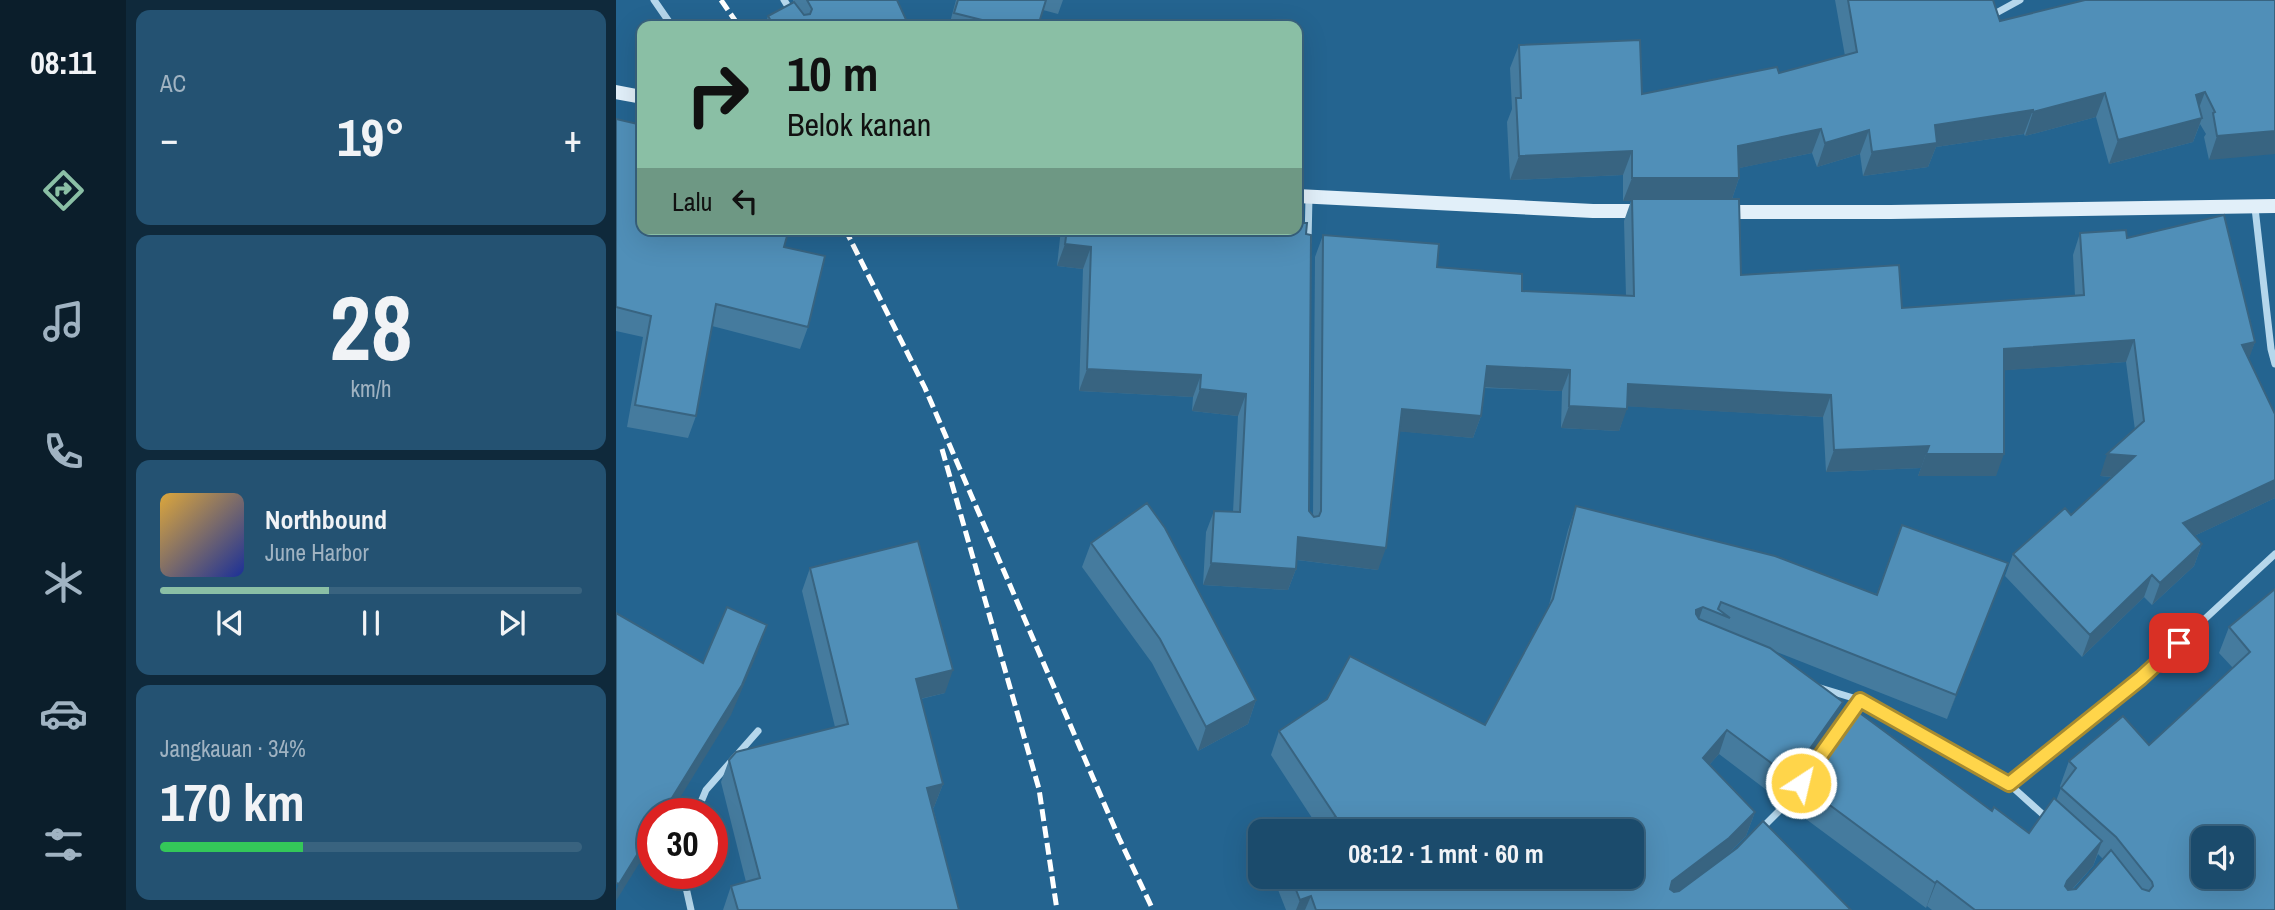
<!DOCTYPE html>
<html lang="id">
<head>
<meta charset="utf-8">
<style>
  :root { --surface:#1b4b6c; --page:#245272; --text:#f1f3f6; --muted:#a0b3c2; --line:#39637f; --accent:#8abfa5 }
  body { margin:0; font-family:"Archivo Narrow",sans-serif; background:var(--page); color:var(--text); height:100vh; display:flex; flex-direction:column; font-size:26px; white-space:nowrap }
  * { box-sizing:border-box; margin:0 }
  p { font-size:23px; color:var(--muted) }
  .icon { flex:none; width:38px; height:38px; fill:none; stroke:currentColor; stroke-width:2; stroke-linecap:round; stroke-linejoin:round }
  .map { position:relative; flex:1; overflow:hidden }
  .panel { display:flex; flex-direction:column; gap:10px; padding:10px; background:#0f293b; width:490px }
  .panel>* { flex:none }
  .hud { position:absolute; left:21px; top:21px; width:665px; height:214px; border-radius:14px; box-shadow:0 7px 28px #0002,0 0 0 2px var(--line); background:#8abfa5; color:#111; overflow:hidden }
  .controls { position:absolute; left:1575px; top:826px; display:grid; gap:14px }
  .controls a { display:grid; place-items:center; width:63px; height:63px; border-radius:14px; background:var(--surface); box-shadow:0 7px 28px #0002,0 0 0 2px var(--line); font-size:35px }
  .speed { position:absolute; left:21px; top:798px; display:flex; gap:14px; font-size:35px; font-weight:700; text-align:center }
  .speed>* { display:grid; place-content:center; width:91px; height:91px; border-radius:50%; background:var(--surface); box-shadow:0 7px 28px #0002,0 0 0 2px var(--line); line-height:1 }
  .speed .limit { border:10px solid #d22; background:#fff; color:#111 }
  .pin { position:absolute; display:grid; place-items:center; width:60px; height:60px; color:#fff; margin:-30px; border-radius:14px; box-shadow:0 4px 10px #0006 }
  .me { position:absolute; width:77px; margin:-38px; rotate:35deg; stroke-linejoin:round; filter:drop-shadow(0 0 5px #0008) }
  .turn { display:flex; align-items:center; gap:24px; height:147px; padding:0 35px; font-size:32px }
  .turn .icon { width:91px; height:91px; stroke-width:2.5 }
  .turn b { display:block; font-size:49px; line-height:60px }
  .then { display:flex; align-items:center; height:66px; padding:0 35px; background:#0003; gap:14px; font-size:26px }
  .big { font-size:52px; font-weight:700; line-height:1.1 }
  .panel .card { flex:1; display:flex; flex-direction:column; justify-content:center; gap:10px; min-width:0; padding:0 24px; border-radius:14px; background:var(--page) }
  .panel .dial { align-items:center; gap:0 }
  .dial b { font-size:91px; line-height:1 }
  .song { display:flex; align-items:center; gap:21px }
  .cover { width:84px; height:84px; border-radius:10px; background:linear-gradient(135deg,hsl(40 70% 55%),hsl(230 70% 35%)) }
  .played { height:7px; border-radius:4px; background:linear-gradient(90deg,var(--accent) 40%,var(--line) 40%) }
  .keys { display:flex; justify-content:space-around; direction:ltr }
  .heat { display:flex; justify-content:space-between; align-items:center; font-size:38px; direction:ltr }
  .charge { height:10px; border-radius:5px; background:linear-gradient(90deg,#34c759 34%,var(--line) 0) }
  .trip { position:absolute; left:632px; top:819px; width:396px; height:70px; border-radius:14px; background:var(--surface); box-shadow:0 7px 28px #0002,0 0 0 2px var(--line); font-weight:700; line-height:70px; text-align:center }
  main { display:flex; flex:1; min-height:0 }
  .tab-bar { display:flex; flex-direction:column; width:126px; justify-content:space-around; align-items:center; background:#0b1e2b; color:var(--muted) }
  .tab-bar .icon { width:49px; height:49px }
  .tab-bar .current { color:var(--accent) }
  .tab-bar b { font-size:32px; color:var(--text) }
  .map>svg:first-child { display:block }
</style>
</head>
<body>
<main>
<nav class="tab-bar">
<b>08:11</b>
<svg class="icon current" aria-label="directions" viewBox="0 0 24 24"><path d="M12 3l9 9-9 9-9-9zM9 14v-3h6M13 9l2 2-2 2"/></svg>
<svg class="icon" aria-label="music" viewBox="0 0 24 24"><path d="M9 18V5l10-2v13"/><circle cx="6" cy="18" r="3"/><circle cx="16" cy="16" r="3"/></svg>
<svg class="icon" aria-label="phone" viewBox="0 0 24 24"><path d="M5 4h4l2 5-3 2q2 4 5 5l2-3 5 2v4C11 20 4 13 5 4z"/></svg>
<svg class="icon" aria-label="climate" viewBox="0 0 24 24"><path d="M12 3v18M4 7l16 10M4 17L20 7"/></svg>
<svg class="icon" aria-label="car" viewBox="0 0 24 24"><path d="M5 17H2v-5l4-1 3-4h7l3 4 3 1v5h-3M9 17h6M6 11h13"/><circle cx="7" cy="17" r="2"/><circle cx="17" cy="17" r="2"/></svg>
<svg class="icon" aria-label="filters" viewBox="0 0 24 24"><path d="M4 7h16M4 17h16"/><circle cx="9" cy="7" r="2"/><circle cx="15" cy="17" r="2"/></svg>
</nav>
<section class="panel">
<div class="card"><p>AC</p>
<div class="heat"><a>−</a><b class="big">19°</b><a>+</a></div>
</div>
<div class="card dial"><b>28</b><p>km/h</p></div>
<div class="card">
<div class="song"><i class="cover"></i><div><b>Northbound</b><p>June Harbor</p></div></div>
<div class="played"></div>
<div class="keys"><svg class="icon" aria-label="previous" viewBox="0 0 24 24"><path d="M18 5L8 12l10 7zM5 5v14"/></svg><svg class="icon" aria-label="pause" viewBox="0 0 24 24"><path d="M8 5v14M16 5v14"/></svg><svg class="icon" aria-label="next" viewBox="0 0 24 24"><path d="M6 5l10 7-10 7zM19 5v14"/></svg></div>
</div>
<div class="card"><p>Jangkauan · 34%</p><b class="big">170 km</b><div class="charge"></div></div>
</section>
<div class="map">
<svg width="1659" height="910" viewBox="0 0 1659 910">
  <rect width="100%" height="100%" fill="#246490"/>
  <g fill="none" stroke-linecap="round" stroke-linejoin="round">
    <g stroke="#b5d7ec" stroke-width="7">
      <polyline points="38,0 56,26"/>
      <polyline points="168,0 184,26"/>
      <polyline points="1382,12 1404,0"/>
      <polyline points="1639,208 1655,349 1659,364"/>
      <polyline points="692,242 693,197"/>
      <polyline points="1201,687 1244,700 1393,784 1432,819"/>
      <polyline points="1393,784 1525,678 1659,554"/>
      <polyline points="80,814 90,790 142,731"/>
      <polyline points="1144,830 1170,804 1186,781"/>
      <polyline points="70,873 69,883 75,910"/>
    </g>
    <g stroke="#e1eff9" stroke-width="14">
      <polyline points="0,92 26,97"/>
      <polyline points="681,196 977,211 1029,211"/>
      <polyline points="1105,212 1275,212 1659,206"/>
    </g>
    <g stroke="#fff" stroke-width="5" stroke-dasharray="12 5" stroke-linecap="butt">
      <polyline points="105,0 123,26"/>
      <polyline points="229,229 309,388 503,838 537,910"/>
      <polyline points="326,449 423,789 441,910"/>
    </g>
  </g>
  <g fill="#457b9e" fill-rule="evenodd">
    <polygon points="177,0 281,0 293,26 149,26 152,16 177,2"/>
    <polygon points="340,0 447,0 442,14 427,10 422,26 333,26"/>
    <polygon points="1219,0 1377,0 1384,21 1659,0 1593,160 1588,137 1590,134 1584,124 1577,142 1493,164 1480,117 1409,136 1408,134 1320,147 1312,167 1247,176 1244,154 1201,167 1196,153 1123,168 1123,178 1116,199 1125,275 1286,308 1459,296 1457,255 1464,233 1511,238 1639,342 1632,359 1659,414 1659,498 1578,536 1586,544 1578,566 1536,605 1528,597 1466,657 1389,576 1397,554 1455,515 1496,477 1484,476 1519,430 1510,362 1388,370 1380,476 1302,476 1305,468 1210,472 1207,417 1011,406 1003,431 945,428 946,391 868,388 865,416 857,438 783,431 762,570 681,560 680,569 672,590 587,585 590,532 598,511 617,512 622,416 576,411 577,397 463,391 467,269 441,266 445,229 681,229 690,234 693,511 697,516 699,257 707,235 906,291 1010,296 1008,221 1015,201 1007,201 1007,175 894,180 891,122 896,109 894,68 903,45 1026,94 1163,73 1229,56"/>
    <polygon points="0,119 26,229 168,247 192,327 184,349 96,326 80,416 72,438 11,427 27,337 0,331"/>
    <polygon points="960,506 1261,594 1392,563 1331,719 1158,651 1218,726 1165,801 1103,754 1093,765 1139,812 1130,836 1112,854 1235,910 670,910 657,877 1015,877 700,824 655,755 663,731 869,725 932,609 952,530"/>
    <polygon points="475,543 640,700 632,724 582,751 536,663 466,567"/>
    <polygon points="194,568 329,693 305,699 327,784 318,807 317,808 343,910 107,910 115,886 130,882 105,782 113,760 219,727 186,591"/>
    <path d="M 1659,589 L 1659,910 L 1316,910 L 1311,906 L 1310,908 L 1175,808 L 1184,783 L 1376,811 L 1413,833 L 1440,801 L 1445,788 L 1444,786 L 1453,761 L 1533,745 L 1617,668 L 1603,653 L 1613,627 ZM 1482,854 L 1487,859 L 1460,889 L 1457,889 L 1477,866 Z"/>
  </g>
  <g fill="#386481">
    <polygon points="1589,92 1580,116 1580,95"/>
    <polygon points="1489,93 1480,117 1409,136 1417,112"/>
    <polygon points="1417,110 1408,134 1320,147 1312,167 1247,176 1256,152 1319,125"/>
    <polygon points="1586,118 1577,142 1493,164 1502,140"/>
    <polygon points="1205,129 1196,153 1114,170 1122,146"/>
    <polygon points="1253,130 1244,154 1201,167 1209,143"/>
    <polygon points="1659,131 1659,154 1593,160 1601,136"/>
    <polygon points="1016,151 1007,175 894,180 903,156"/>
    <polygon points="1016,178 1123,178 1115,202 1016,199 1015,201 1007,201"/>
    <polygon points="449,244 475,247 467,269 441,266"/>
    <polygon points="1518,340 1510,362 1380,371 1388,349"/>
    <polygon points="1639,342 1631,364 1626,345"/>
    <polygon points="871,366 954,370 946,391 863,387"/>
    <polygon points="471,369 585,375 577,397 463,391"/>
    <polygon points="1012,384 1215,395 1207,417 1004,406"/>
    <polygon points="584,389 630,394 622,416 576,411"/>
    <polygon points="953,406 1011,409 1003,431 945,428"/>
    <polygon points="786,409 865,416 857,438 778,431"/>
    <polygon points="1313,446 1305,468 1210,472 1218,450"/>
    <polygon points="1310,454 1388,454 1380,476 1302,476"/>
    <polygon points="1491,454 1519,456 1511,478 1484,476"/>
    <polygon points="1659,480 1659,498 1559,545 1567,523"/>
    <polygon points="682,537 770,548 762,570 674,559"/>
    <polygon points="1586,544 1578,566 1536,605 1544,583"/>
    <polygon points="595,563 680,569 672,590 587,585"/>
    <polygon points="1392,563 1383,587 1331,719 1340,695"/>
    <polygon points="1536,575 1528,597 1466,657 1474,635"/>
    <polygon points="1087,607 1079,631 1080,610"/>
    <polygon points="151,625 141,654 115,715 54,814 46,814"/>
    <polygon points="337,670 329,693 291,702 300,679"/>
    <polygon points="640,700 632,724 582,751 590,727"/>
    <polygon points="1227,702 1218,726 1165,801 1174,777"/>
    <polygon points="1111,730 1103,754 1078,782 1087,758"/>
    <polygon points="327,784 318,807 303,811 311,788"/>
    <polygon points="1139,812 1130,836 1104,862 1047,905 1056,881"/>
    <polygon points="37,829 37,841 0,901 0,891 3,884"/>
    <polygon points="1486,841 1477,866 1441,906 1451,881"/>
    <polygon points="1321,881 1311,906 1310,908 1319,883"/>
    <polygon points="695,896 689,910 680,910 684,900"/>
  </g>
  <g fill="#508fb8" stroke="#386481" stroke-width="2" fill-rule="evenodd">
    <polygon points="191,0 281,0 293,26 158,26 152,16 178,2 188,15 194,14 196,9"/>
    <polygon points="342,0 430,0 422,26 390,26 338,13"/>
    <polygon points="1232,0 1377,0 1384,21 1469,0 1659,0 1659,131 1601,136 1597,113 1599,112 1589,92 1580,95 1586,118 1502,140 1489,93 1417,112 1417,110 1319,125 1321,143 1256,152 1253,130 1209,143 1205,129 1122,146 1123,178 1016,178 1016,151 903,156 900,98 905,98 903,45 1024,40 1026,94 1161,67 1163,73 1241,52"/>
    <polygon points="0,119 26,125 26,229 173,229 168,247 209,256 192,327 100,304 80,416 19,405 35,316 0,307"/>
    <polygon points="1016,199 1123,199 1125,275 1283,265 1286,308 1468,295 1464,233 1510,230 1511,238 1608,215 1639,342 1626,345 1659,414 1659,480 1567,523 1586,544 1544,583 1536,575 1474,635 1397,554 1449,508 1455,515 1519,456 1491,454 1528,421 1518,340 1388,349 1388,454 1310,454 1313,446 1218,450 1215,395 1012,384 1011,409 953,406 954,370 871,366 865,416 786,409 770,548 682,537 680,569 595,563 598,511 624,512 630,394 584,389 585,375 471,369 475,247 449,244 451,229 681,229 681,223 691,223 690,234 695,235 693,511 698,517 703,516 705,511 707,235 823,244 821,267 906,274 906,291 1018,296"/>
    <polygon points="531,503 549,528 640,700 590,727 544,639 475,543"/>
    <polygon points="960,506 1159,556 1261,595 1286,525 1392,563 1340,695 1105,602 1102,609 1114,618 1087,607 1080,610 1080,614 1083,619 1154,648 1227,702 1174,777 1111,730 1087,758 1139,812 1113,838 1056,881 1054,889 1058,892 1063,891 1121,848 1147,821 1235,910 700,910 695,896 684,900 675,877 1015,877 1015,831 682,831 720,817 663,731 711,699 734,656 869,725 937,599"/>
    <polygon points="302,541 337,670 300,679 327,784 311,788 343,910 122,910 115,886 144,878 113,760 120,752 232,724 194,568"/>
    <path d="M 1659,589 L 1659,910 L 1359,910 L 1321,881 L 1319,883 L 1184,783 L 1237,708 L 1376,811 L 1378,807 L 1413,833 L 1438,798 L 1486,841 L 1451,881 L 1449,886 L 1452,890 L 1460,889 L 1495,850 L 1526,889 L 1533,891 L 1537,886 L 1536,882 L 1500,837 L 1445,788 L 1460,768 L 1453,761 L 1507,716 L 1533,745 L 1634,652 L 1613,627 ZM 1587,838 L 1626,838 L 1626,877 L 1587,877 Z"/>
    <polygon points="111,607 151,625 126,685 46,814 37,814 37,829 3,884 0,883 0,613 87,663"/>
  </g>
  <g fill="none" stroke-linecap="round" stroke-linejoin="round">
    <g stroke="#a68a30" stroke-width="18">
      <polyline id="route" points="1185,783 1244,700 1393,784 1525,678 1563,643"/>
    </g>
    <use href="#route" stroke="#ffd54a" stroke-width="12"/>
  </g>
</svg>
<div class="controls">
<a><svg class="icon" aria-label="sound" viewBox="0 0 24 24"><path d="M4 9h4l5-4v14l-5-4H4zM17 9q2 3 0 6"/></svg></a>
</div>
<div class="speed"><div class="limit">30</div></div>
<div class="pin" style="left:1563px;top:643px;background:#d93025"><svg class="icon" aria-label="arrive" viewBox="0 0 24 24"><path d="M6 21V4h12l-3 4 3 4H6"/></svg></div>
<svg class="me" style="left:1185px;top:783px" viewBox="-20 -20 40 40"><circle r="17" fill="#ffd54a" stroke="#fff" stroke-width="3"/><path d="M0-11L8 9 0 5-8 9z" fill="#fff"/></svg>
<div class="trip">08:12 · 1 mnt · 60 m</div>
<div class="hud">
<div class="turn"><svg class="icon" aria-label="right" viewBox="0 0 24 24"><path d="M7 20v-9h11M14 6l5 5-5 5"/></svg><div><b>10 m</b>Belok kanan</div></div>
<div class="then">Lalu<svg class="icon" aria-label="left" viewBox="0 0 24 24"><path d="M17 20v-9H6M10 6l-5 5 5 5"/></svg></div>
</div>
</div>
</main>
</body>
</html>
